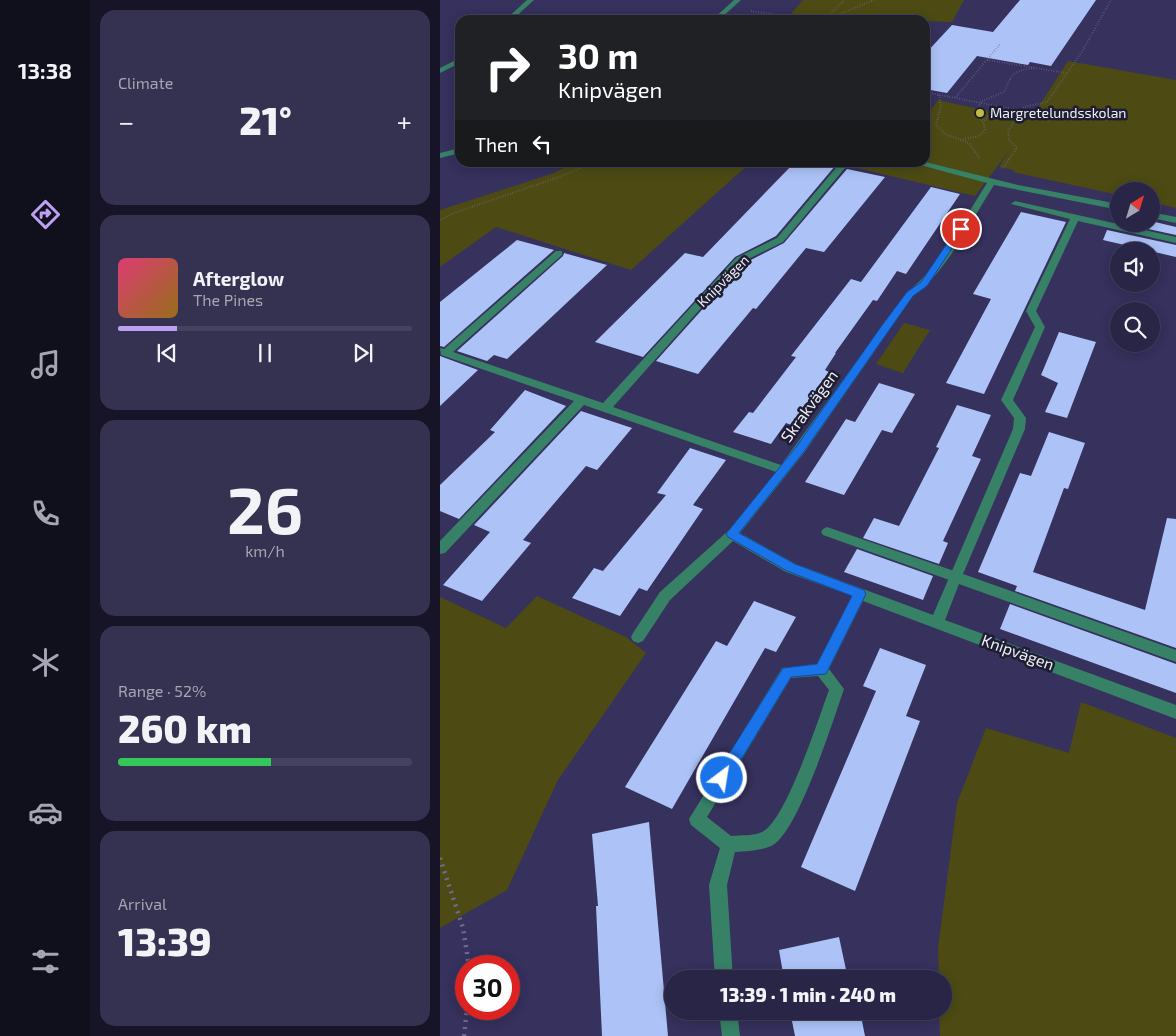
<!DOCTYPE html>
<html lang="en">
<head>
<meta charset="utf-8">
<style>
  :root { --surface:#282546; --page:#343151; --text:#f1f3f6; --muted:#a5a5b3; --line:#44425f; --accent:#bca0f2 }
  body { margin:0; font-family:"Exo 2",sans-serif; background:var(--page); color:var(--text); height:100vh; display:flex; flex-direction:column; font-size:19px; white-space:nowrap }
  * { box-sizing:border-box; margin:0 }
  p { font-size:16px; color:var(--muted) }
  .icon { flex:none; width:28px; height:28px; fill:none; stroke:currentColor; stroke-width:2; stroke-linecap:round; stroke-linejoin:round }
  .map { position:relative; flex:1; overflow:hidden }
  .sheet { display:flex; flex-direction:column; gap:10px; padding:10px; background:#161426; width:350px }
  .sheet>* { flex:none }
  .guide { position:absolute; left:15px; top:15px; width:475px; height:152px; border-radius:15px; box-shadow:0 2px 12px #0003,0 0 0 1px var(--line); background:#202124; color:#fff; overflow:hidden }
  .needle { width:32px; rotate:38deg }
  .controls { position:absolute; left:670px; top:182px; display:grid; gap:10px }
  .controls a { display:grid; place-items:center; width:50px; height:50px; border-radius:50%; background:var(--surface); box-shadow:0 2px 12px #0003,0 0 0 1px var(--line); font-size:25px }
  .speed { position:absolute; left:15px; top:955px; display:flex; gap:10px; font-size:25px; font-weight:700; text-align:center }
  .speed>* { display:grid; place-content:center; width:65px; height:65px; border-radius:50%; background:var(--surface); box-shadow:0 2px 12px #0003,0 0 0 1px var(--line); line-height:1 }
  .speed .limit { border:8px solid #d22; background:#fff; color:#111 }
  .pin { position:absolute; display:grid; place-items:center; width:42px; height:42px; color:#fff; margin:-21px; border:2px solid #fff; border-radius:50%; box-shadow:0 1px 5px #0007 }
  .me { position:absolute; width:55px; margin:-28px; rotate:31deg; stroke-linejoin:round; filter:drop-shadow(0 0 4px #0008) }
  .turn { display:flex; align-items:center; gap:18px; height:105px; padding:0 20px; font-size:22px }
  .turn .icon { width:65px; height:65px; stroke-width:2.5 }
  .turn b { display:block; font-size:35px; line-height:42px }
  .then { display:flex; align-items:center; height:48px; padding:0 20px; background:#0003; gap:10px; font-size:19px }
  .big { font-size:38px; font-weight:800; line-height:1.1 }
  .sheet .card { flex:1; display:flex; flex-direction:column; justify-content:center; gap:8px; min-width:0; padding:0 18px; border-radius:15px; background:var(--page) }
  .sheet .dial { align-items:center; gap:0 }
  .dial b { font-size:65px; line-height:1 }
  .song { display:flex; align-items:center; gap:15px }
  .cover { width:60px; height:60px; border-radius:8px; background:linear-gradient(135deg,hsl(340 70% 55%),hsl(40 70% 35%)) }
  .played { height:5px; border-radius:2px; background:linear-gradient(90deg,var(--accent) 20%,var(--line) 20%) }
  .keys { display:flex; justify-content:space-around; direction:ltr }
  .heat { display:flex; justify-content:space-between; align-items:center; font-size:28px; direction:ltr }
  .charge { height:8px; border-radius:4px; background:linear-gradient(90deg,#34c759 52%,var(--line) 0) }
  .trip { position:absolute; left:224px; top:970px; width:288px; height:50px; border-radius:25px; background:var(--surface); box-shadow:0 2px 12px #0003,0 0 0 1px var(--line); font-weight:800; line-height:50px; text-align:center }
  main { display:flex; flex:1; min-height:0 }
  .dock { display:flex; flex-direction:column; width:90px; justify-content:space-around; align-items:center; background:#100f1c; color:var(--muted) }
  .dock .icon { width:35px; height:35px }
  .dock .current { color:var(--accent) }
  .dock b { font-size:22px; color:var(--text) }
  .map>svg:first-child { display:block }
</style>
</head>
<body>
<main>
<nav class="dock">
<b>13:38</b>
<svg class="icon current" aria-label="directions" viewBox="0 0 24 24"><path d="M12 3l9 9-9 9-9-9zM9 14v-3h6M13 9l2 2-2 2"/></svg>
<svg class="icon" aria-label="music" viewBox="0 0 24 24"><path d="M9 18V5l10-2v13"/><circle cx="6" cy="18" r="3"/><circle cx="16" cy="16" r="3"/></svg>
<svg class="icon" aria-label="phone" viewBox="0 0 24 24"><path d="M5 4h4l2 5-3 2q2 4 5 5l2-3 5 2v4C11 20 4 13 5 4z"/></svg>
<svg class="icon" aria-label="climate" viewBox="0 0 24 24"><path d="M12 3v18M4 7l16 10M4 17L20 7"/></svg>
<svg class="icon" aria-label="car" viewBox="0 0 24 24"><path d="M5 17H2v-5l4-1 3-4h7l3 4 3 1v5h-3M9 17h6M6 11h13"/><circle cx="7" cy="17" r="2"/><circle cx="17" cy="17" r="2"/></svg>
<svg class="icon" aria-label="filters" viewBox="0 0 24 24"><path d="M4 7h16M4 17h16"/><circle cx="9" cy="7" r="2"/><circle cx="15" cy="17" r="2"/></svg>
</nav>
<section class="sheet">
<div class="card"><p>Climate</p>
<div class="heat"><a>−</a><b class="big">21°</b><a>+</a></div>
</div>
<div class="card">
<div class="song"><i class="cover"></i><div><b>Afterglow</b><p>The Pines</p></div></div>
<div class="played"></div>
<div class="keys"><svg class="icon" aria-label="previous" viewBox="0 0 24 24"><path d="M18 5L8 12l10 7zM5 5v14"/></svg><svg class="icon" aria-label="pause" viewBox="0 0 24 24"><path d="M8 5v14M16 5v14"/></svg><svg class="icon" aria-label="next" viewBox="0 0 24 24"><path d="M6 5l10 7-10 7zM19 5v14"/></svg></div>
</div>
<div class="card dial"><b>26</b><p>km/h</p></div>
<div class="card"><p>Range · 52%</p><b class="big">260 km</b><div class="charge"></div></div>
<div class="card"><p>Arrival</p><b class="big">13:39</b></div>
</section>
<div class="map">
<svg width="736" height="1036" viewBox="0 0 736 1036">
  <rect width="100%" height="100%" fill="#36315d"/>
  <g fill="#4d4b13">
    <polygon points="363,0 524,0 512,22 487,21 485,23 485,20 362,20 348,17"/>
    <polygon points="628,61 736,80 736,208 711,202 711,191 679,191 679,195 573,172 574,170 559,167 569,151 535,196 396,163 485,162 485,110 490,111 498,100 590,120"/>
    <polygon points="135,162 310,162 310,163 191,270 56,227 0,267 0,210 114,173"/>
    <polygon points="464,323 490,330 463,373 436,364"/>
    <polygon points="97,596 186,637 206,653 118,780 67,890 0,928 0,597 66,628"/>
    <polygon points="641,702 736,738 736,1036 500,1036 499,1011 502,1011 502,979 499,979 498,948 517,803 546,728 629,753"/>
  </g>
  <g fill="#adc3f8">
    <polygon points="580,0 656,0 611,66 590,62 588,65 537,56 507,93 485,89 485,54 512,25 553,32"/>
    <polygon points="355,162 380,162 395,166 336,236 295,257 203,357 155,342 245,253 263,257"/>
    <polygon points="407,169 445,177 384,252 366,248 316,309 313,308 258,374 216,361 303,264 344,243"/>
    <polygon points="491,187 520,194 466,274 457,271 437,301 433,300 395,353 396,353 385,370 389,372 351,425 346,423 331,444 293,432 309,412 313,413 356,357 351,356 411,279 421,282"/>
    <polygon points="581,212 626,222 544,394 506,383 551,299 533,294"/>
    <polygon points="711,221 736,227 736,235 685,224 711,224"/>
    <polygon points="667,230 736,245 736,257 663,240"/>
    <polygon points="77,240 114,250 4,347 0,346 0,302"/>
    <polygon points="124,253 167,265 67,359 54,355 47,361 17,351 123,256"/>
    <polygon points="619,332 656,342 627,418 605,412 618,383 601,375"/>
    <polygon points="0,356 38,370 0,406"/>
    <polygon points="439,383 475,394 452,433 442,430 404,495 365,482 406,419 415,422"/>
    <polygon points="85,390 126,406 19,519 0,511 0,485 55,432 50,430"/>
    <polygon points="517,405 551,415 532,456 541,459 503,541 508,543 499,564 423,538 434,518 459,526 499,448 496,447"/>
    <polygon points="141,411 192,428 157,470 146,466 83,540 91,543 42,601 3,585 50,532 34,525"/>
    <polygon points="609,432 645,443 628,489 624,488 593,572 705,610 727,518 736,519 736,648 575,591 577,586 538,572 580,473 591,476"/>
    <polygon points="250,448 286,460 253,505 263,509 207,591 199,588 180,616 132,598 154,568 163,571 226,495 217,493"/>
    <polygon points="417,549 493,576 483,600 404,572"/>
    <polygon points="314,601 356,617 336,652 325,648 232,809 185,787 276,641 287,646"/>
    <polygon points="570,604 736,664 736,693 560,629"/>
    <polygon points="440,648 486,665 466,716 480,721 415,891 361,867 436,691 423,686"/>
    <polygon points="209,822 228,1036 162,1036 156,906 158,906 152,834"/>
    <polygon points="399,937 408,979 344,979 339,950"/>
    <polygon points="350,1011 420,1011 425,1036 355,1036"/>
  </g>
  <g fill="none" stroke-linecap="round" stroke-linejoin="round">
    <g stroke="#706c8e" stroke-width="2" stroke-dasharray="0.5 2" stroke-linecap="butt">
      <polyline points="311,11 370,20"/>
      <polyline points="383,20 405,0"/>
      <polyline points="385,20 434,0"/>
      <polyline points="547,60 626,73"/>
      <polyline points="485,92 582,111"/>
      <polyline points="499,95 501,106 496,125 505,134 529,143 540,159"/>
      <polyline points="516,97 560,44"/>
      <polyline points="541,112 549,117 543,121"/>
      <path d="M 523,139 L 539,136 L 545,130 L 543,121 L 537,117 L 541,112 L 539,105 L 542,101 L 564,92 C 573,71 574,71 596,68"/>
      <polyline points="563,168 577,148 569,140 568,131 584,107 607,102 643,50 671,0"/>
      <polyline points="0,220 14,213 122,176 154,162"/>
    </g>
    <g stroke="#706c8e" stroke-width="4.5" stroke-dasharray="2 5" stroke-linecap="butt">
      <polyline points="0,858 23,928 29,966"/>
      <polyline points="24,1036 27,1009"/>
    </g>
    <polygon fill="#378267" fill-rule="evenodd" points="387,527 520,573 522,577 520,581 515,582 383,535 381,532 383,529"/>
    <g fill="#378267" fill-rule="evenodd">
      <polygon points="87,0 94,0 72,20 65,20"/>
      <polygon points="294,0 301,0 279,20 272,20"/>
      <polygon points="20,58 20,63 0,73 0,68"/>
      <polygon points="20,148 20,153 0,158 0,153"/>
      <path d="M 401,162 L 410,162 L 343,242 L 302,262 L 173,407 L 341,465 L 467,292 C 499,269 525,217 547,183 L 469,162 L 485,162 L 578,185 L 679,204 L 679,210 L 554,185 C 532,219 506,273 473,296 L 364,453 L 300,533 L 356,564 L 493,615 L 573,429 L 574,418 L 561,400 L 595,327 L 586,311 L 630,219 L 571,204 L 575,201 L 736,237 L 736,243 L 638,221 L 596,311 L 605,327 L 573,400 L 586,418 L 585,429 L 523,574 L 736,650 L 736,662 L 519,584 L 505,620 L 736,705 L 736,719 L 423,601 L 389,669 L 404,689 C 393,721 359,829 333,845 C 322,851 307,851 295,852 L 287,885 L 293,979 L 275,979 L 269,885 L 280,848 L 251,825 L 249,819 L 342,668 L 377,664 L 412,596 L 346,572 L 293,541 L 230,600 L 203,641 L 198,643 L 193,641 L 191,637 L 193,633 L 220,592 L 288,531 L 336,472 L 144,405 L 5,553 L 0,554 L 0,541 L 134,401 L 1,355 L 0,348 L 4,349 L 116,251 L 122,251 L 122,255 L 13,352 L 163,403 L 296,258 L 337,238 ZM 378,676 L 389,690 C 379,717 346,821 322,832 C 314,836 301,835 291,836 L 267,817 L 351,678 Z"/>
      <polygon points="711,212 736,217 736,223 711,218"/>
      <polygon points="279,1011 297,1011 300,1036 282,1036"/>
    </g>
  </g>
  <polygon fill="#1a73e8" stroke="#114b97" points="518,227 525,229 487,286 473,296 363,453 299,533 355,564 424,590 426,594 386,674 351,677 287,783 282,785 277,783 275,778 277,773 343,668 377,664 412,596 347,571 288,537 286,534 356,447 443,324 467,292 481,282"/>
  <circle fill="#c2bd3f" stroke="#1e1d31" stroke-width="2" cx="540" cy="113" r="5"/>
  <g text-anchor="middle" stroke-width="5" stroke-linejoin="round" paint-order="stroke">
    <g font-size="14" fill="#efeffa" stroke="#1e1d31" text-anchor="start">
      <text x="550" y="118">Margretelundsskolan</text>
    </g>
    <g font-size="14" fill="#efeffa" stroke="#1e1d31">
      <text transform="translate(283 281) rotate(-45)" y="5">Knipvägen</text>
    </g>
    <g font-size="16" fill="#efeffa" stroke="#1e1d31">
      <text transform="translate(369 406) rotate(-54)" y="6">Skrakvägen</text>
      <text transform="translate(578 652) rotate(20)" y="6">Knipvägen</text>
    </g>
  </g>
</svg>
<div class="controls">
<a><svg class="needle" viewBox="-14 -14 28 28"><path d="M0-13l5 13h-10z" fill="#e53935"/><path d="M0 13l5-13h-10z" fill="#a5a5b3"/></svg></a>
<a><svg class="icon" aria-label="sound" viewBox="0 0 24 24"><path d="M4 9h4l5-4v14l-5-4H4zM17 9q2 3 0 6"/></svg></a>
<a><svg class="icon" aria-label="search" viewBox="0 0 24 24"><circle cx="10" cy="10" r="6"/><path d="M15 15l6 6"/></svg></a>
</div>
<div class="speed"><div class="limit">30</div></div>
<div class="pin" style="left:521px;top:229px;background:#d93025"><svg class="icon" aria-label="arrive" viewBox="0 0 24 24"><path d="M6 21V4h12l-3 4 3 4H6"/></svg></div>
<svg class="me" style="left:282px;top:778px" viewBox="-20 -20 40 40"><circle r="17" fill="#1a73e8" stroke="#fff" stroke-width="3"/><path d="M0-11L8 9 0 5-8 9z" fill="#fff"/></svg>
<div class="trip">13:39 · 1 min · 240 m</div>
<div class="guide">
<div class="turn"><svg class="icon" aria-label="right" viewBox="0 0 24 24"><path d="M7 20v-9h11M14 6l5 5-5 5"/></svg><div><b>30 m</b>Knipvägen</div></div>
<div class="then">Then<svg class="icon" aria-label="left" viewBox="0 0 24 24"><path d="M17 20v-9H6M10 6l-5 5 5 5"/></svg></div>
</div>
</div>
</main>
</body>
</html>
